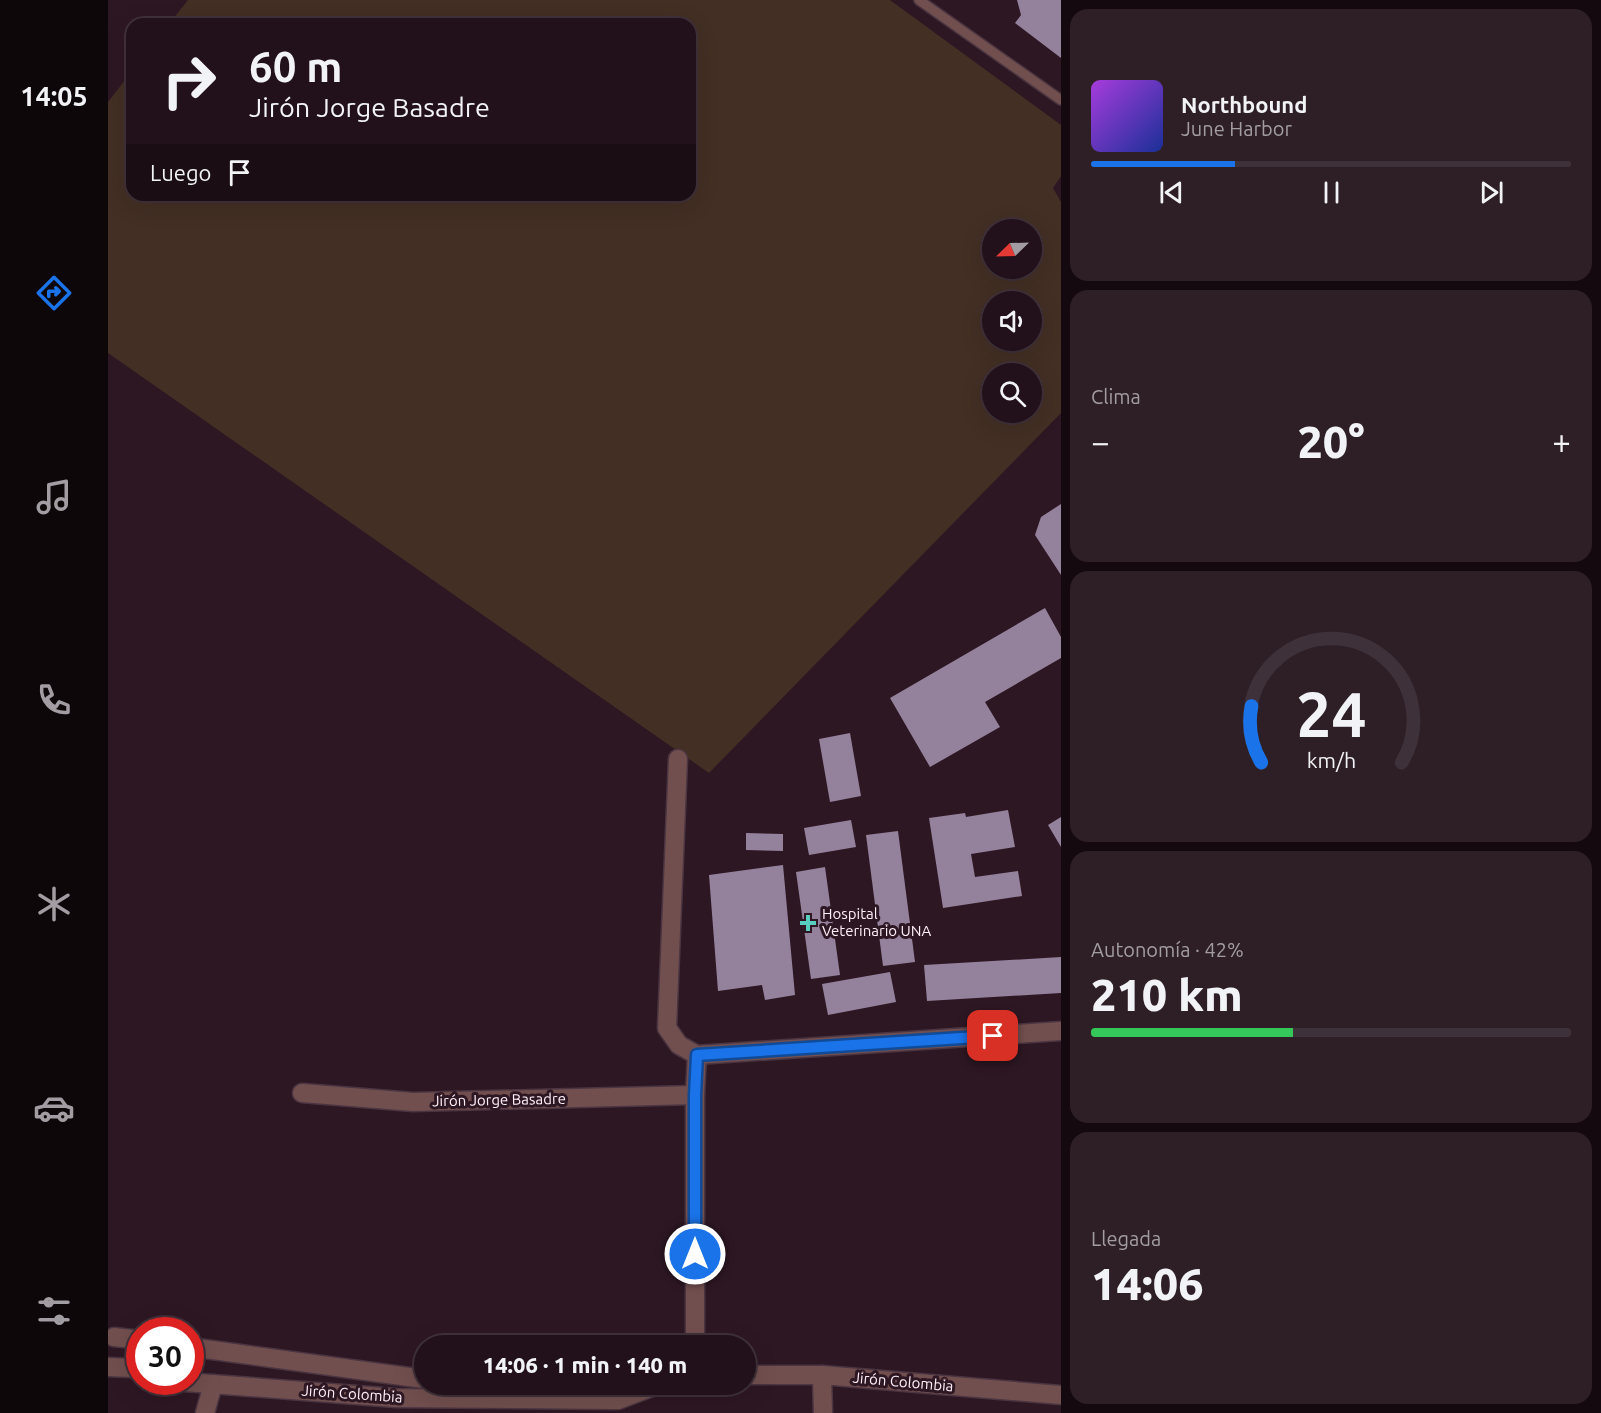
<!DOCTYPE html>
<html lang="es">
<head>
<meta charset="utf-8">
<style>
  :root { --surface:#22111a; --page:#2e1f27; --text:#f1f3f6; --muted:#a29da2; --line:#3f3139; --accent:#1a73e8 }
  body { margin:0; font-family:Ubuntu,sans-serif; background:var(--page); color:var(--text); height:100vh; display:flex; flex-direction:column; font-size:22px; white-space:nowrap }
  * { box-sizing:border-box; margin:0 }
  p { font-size:20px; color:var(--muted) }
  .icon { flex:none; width:33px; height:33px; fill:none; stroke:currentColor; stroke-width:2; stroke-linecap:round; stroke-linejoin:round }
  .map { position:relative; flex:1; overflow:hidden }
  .side { display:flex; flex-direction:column; gap:9px; padding:9px; background:#13090e; width:540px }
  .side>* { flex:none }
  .guide { position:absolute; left:18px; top:18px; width:570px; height:183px; border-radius:18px; box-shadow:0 6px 24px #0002,0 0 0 2px var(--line); background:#22111a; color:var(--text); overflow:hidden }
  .needle { width:39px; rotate:247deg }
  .buttons { position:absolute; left:874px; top:219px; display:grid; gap:12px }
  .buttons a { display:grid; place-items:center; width:60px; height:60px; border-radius:50%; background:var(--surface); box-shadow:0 6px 24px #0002,0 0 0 2px var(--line); font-size:30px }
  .speed { position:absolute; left:18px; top:1317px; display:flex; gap:12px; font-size:30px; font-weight:700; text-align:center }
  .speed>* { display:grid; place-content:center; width:78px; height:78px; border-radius:50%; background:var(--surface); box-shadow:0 6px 24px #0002,0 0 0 2px var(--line); line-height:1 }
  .speed .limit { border:9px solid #d22; background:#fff; color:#111 }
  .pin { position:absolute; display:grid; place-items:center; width:51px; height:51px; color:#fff; margin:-26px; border-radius:12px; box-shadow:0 3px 9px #0006 }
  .me { position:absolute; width:66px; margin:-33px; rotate:0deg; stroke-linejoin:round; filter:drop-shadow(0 0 4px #0008) }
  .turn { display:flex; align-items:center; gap:21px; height:126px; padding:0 24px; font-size:27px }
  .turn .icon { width:78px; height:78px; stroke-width:2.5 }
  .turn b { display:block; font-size:42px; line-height:51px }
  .then { display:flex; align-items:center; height:57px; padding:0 24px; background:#0003; gap:12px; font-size:22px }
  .big { font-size:45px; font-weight:800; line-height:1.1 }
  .side .card { flex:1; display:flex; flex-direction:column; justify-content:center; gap:9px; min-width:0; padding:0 21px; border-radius:18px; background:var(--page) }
  .side .dial { align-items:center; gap:0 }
  .dial svg { height:156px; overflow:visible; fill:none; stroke:var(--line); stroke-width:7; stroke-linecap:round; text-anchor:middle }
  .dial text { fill:var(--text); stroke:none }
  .song { display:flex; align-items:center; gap:18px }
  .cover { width:72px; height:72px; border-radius:9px; background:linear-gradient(135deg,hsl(280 70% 55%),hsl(230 70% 35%)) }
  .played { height:6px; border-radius:3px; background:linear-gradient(90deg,var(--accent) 30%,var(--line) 30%) }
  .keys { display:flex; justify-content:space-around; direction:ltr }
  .heat { display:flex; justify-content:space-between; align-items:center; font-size:33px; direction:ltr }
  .charge { height:9px; border-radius:4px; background:linear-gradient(90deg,#34c759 42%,var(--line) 0) }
  .trip { position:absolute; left:306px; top:1335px; width:342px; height:60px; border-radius:30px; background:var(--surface); box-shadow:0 6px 24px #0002,0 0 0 2px var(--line); font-weight:800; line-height:60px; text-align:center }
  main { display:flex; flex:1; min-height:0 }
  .dock { display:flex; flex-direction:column; width:108px; justify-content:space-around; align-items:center; background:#0e070a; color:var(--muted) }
  .dock .icon { width:42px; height:42px }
  .dock .current { color:var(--accent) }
  .dock b { font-size:27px; color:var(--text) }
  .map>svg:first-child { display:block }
</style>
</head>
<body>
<main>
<nav class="dock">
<b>14:05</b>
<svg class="icon current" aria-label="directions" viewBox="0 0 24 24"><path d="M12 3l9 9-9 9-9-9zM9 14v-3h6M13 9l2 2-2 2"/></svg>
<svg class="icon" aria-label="music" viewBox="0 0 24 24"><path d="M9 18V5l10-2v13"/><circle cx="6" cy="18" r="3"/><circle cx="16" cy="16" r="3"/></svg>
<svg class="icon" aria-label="phone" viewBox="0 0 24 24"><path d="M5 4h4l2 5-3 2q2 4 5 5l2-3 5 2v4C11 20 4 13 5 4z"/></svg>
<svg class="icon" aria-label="climate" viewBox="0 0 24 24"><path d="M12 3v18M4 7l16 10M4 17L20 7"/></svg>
<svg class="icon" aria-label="car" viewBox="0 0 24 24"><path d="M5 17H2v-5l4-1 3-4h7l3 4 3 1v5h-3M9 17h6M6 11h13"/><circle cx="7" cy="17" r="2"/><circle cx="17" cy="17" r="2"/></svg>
<svg class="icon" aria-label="filters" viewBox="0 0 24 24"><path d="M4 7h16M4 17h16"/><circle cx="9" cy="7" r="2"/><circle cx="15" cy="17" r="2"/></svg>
</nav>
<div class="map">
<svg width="953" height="1413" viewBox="0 0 953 1413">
  <rect width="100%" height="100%" fill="#2d1723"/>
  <path fill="#432f24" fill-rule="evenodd" d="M 80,0 L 782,0 L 953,125 L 953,176 L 945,188 L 953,202 L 953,413 L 601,773 L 0,353 L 0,102 L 24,71 L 24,195 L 582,195 L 582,24 L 61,24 ZM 885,230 L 924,230 L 924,268 L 885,268 ZM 885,302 L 924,302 L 924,340 L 885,340 ZM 885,374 L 924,374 L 924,412 L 885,412 Z"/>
  <g fill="#94829d">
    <polygon points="909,0 953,0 953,58 907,23 913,15"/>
    <polygon points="953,504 953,575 927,535 933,517"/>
    <polygon points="937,608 953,637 953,658 877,702 892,727 822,767 782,698"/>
    <polygon points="742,733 753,796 722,802 711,739"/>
    <polygon points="900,810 907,847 863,854 867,877 910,871 914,896 835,908 821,818 857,813 858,817"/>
    <polygon points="953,817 953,847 940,825"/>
    <polygon points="743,820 748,847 701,855 696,828"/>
    <polygon points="790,831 807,962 775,966 758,835"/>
    <polygon points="638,833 675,834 675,851 638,850"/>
    <polygon points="675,865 687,995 657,1000 654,985 610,991 601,875"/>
    <polygon points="717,867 732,975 703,979 688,872"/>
    <polygon points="953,957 953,993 819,1001 816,965"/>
    <polygon points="782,972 788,1002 720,1015 714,984"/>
  </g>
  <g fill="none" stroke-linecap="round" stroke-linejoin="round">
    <g stroke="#4a3541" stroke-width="12">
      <polyline id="lane" points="811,0 953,100"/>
    </g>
    <g stroke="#4a3541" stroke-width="21">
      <g id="street">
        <polyline points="570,759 559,1028 571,1045 589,1055"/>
        <polyline points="589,1055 953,1031"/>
        <polyline points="194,1093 305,1102 587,1095"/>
        <polyline points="6,1337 32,1340"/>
        <polyline points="587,1346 587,1095 589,1055"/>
        <polyline points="82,1347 316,1379"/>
        <polyline points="0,1367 23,1368 32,1371"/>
        <polyline points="638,1375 714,1375 953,1395"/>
        <polyline points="714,1375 715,1413"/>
        <polyline points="77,1382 288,1398 510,1400 552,1384"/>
        <polyline points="97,1413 105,1384"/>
      </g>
    </g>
    <use href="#lane" stroke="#724f4f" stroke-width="9"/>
    <use href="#street" stroke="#724f4f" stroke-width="18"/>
  </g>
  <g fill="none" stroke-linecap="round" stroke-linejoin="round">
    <g stroke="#114b97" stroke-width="15">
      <polyline id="route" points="587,1254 587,1095 589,1055 885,1036"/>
    </g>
    <use href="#route" stroke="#1a73e8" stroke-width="10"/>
  </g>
  <path fill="#58cec1" stroke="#2d1723" stroke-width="2" d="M697 914h6v6h6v6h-6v6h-6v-6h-6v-6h6z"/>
  <g text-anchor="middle" stroke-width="6" stroke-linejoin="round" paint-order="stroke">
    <g font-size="15" fill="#ffeff7" stroke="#2d1723" text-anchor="start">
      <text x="714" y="919">Hospital<tspan x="714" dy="17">Veterinario UNA</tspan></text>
    </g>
    <g font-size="15" fill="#ffeff7" stroke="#2d1723">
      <text transform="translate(391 1100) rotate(-1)" y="5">Jirón Jorge Basadre</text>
      <text transform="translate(795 1382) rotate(5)" y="5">Jirón Colombia</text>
      <text transform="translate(244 1394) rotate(4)" y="5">Jirón Colombia</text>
    </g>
  </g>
</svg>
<div class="buttons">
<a><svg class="needle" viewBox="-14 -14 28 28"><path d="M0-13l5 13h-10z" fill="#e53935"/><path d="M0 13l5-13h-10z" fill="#a29da2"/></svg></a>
<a><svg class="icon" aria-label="sound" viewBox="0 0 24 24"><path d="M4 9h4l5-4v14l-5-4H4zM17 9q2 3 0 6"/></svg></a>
<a><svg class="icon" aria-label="search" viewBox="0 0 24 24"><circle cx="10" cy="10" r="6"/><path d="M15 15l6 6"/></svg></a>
</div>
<div class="speed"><div class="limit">30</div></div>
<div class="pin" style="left:885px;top:1036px;background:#d93025"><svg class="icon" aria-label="arrive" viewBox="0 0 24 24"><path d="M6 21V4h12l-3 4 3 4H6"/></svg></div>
<svg class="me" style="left:587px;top:1254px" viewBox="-20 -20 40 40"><circle r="17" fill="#1a73e8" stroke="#fff" stroke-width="3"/><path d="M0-11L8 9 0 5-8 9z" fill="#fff"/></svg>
<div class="trip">14:06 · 1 min · 140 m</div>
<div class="guide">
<div class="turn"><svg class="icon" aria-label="right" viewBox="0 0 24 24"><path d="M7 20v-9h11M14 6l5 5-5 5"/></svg><div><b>60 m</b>Jirón Jorge Basadre</div></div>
<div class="then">Luego<svg class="icon" aria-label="arrive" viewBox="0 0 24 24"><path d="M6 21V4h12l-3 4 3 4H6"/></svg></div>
</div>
</div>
<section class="side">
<div class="card">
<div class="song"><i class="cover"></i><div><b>Northbound</b><p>June Harbor</p></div></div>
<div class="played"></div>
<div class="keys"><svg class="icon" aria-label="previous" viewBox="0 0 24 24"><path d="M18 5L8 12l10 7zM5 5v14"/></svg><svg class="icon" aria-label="pause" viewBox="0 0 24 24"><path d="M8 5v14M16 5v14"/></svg><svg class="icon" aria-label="next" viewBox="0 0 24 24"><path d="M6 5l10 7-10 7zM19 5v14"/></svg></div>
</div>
<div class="card"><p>Clima</p>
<div class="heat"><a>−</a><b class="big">20°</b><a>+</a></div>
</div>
<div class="card dial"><svg viewBox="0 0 100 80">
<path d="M14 69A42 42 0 1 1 86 69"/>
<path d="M14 69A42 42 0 0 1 9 40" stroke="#1a73e8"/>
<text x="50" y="56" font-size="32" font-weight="700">24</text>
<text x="50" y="72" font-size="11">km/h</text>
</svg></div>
<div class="card"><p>Autonomía · 42%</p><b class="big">210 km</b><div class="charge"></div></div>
<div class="card"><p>Llegada</p><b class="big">14:06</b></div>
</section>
</main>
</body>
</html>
